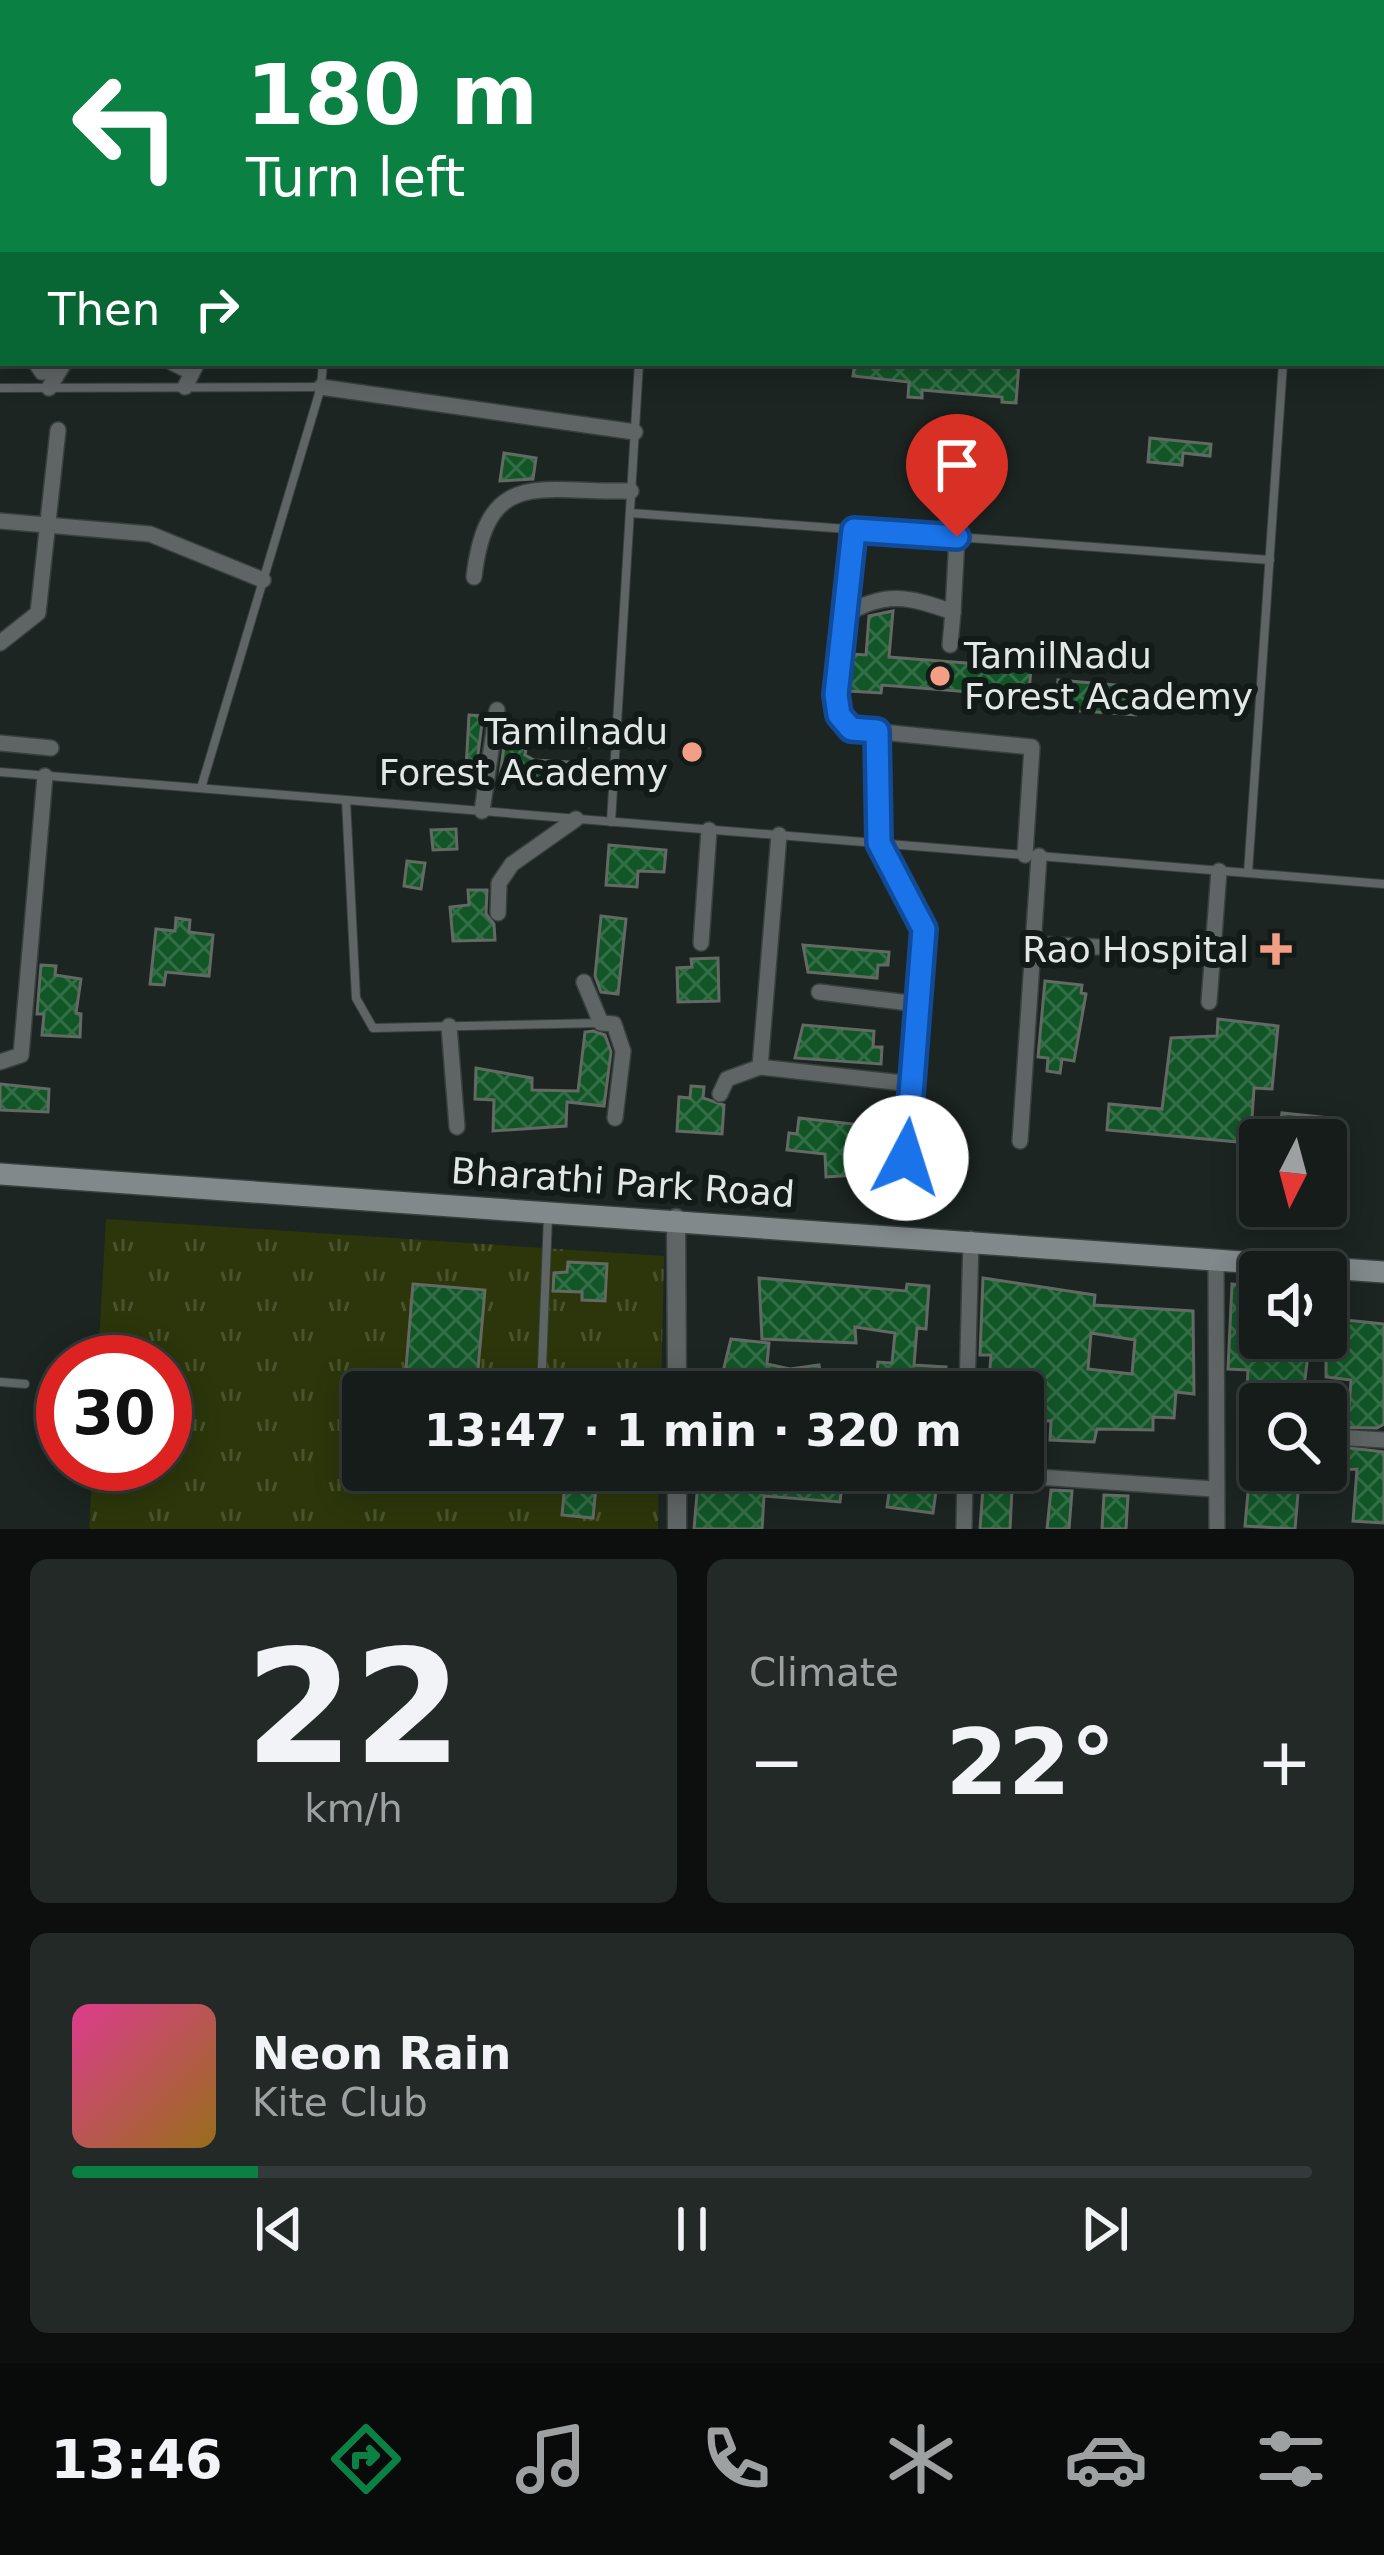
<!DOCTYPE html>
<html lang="en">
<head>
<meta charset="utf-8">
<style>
  :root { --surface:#151c1a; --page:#222927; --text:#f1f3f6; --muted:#9da1a2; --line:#343a39; --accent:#0b8043 }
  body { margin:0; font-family:"DejaVu Sans",sans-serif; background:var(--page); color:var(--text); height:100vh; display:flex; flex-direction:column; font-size:45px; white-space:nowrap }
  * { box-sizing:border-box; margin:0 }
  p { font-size:39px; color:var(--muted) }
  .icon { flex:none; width:66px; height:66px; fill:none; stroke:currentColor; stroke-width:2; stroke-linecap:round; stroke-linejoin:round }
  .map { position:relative; height:1529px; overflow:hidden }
  .sheet { display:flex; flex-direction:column; gap:30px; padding:30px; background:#0c0f0e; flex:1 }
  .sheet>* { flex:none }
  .hud { position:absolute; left:0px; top:0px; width:1386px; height:366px; box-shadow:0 6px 30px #0003,0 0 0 3px var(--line); background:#0b8043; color:#fff; overflow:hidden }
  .needle { width:78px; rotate:186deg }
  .tools { position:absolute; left:1239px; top:1119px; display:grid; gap:24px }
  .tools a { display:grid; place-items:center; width:108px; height:108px; border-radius:12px; background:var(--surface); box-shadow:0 6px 30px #0003,0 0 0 3px var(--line); font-size:60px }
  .speed { position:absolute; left:36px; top:1335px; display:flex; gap:24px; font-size:60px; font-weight:700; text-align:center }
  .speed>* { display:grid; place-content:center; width:156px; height:156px; border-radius:50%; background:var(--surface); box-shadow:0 6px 30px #0003,0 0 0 3px var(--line); line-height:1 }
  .speed .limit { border:18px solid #d22; background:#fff; color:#111 }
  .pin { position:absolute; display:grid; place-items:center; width:102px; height:102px; color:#fff; margin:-123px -51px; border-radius:50% 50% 50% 0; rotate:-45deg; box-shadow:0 0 12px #0007 }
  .pin .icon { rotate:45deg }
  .me { position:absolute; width:132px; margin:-66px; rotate:5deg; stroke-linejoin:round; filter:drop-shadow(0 0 9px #0008) }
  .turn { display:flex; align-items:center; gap:42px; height:252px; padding:0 48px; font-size:54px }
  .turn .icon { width:156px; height:156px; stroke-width:2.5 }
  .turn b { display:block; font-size:84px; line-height:102px }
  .then { display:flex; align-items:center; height:114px; padding:0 48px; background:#0003; gap:24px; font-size:45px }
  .big { font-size:90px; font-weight:800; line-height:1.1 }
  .sheet .tile { flex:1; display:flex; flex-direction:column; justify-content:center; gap:18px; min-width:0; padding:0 42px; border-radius:18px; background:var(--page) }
  .sheet .dial { align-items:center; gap:0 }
  .dial b { font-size:156px; line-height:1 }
  .song { display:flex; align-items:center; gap:36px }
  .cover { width:144px; height:144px; border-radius:18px; background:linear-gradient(135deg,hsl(330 70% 55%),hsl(40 70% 35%)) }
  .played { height:12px; border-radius:6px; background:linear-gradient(90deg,var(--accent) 15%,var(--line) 15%) }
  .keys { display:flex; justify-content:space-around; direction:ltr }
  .heat { display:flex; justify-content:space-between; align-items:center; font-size:66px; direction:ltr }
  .sheet .tiles { flex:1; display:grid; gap:30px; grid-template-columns:1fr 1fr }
  .tile:last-child { grid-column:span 2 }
  .trip { position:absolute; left:342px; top:1371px; width:702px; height:120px; border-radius:12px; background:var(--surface); box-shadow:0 6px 30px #0003,0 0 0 3px var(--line); font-weight:800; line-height:120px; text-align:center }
  .tabs { display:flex; height:192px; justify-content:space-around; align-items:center; background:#080b0a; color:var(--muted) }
  .tabs .icon { width:84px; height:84px }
  .tabs .on { color:var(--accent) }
  .tabs b { font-size:54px; color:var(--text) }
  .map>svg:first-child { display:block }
</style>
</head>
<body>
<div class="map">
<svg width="1384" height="1529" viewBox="0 0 1384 1529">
  <defs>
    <pattern id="grass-tufts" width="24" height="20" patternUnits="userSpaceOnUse" patternTransform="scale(3)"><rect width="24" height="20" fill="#2c360a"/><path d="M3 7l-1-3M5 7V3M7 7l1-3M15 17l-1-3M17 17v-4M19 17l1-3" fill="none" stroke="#4a532e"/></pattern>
    <pattern id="building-cross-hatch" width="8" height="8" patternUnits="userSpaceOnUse" patternTransform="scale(3)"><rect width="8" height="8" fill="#125628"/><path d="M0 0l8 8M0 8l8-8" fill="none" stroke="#346e47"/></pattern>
  </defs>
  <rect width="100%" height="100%" fill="#1c2522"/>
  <polygon fill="url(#grass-tufts)" points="106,1219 664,1256 661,1392 363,1392 363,1470 659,1470 658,1529 89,1529 93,1464 165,1464 165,1362 98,1362"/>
  <g fill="url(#building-cross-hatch)" stroke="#636963" stroke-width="3" fill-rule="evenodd">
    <polygon points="855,363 1019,363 1016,403 1002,402 1002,397 922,390 922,398 908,397 909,382 853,376"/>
    <polygon points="1150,438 1211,444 1210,456 1183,453 1182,465 1148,462"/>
    <polygon points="504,453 536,458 533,479 500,481"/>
    <polygon points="893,611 889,657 1031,668 1028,705 995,702 996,694 882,685 881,693 849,691 853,654 866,655 869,616"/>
    <polygon points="1058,680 1139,687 1136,715 1056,709"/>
    <polygon points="469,715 483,716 476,769 466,769"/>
    <polygon points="564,731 598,733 597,747 563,746"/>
    <polygon points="505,739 527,742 525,755 534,760 568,762 567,780 500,775"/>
    <polygon points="456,829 457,849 433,850 431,830"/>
    <polygon points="609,845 666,850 664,872 638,871 637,887 606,885"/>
    <polygon points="407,861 425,863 421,889 404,886"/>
    <polygon points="468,890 487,890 486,914 494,924 495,940 453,941 450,907 469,905"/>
    <polygon points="601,916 626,919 618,994 601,992 595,976"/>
    <polygon points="176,918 190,920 189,932 213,935 209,976 166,972 164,985 150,984 156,929 175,931"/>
    <polygon points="803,945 889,952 888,965 878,965 877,978 808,972"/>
    <polygon points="718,958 719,1001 678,1002 677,968 692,967 691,959"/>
    <polygon points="41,965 56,966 55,975 81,979 76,1013 81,1014 80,1037 42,1035 44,1014 37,1014"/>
    <polygon points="1045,981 1082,985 1081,993 1086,994 1074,1061 1062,1059 1060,1073 1047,1071 1048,1058 1038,1057"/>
    <polygon points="1218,1019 1278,1026 1272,1089 1254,1088 1252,1118 1281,1121 1282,1113 1331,1118 1331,1140 1260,1140 1260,1144 1107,1130 1109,1104 1162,1109 1171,1038 1217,1036"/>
    <polygon points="803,1025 874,1031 873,1047 882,1047 881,1064 795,1058"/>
    <polygon points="593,1031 605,1035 611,1052 604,1106 567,1102 566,1126 493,1131 494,1100 475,1099 476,1068 532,1078 532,1090 578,1091 585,1032"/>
    <polygon points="0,1084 49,1089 48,1112 0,1110"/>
    <polygon points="691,1086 704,1087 703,1098 724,1105 722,1134 677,1131 679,1097 690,1098"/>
    <polygon points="799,1118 862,1125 858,1161 871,1160 872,1174 826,1177 825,1154 787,1150 789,1133 797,1134"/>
    <polygon points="568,1262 607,1264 605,1301 582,1300 582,1292 553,1291 554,1273 567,1272"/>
    <polygon points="759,1278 906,1291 907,1284 929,1286 926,1329 917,1328 914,1365 946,1367 945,1392 875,1391 878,1362 892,1363 895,1333 855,1327 856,1343 762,1339"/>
    <path d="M 983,1278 L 1095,1295 L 1094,1305 L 1193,1311 L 1194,1394 L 1176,1392 L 1174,1418 L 1153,1417 L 1153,1430 L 1097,1429 L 1094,1442 L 1050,1440 L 1051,1421 L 1031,1420 L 1033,1394 L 988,1392 L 991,1355 L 980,1355 ZM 1091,1333 L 1135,1340 L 1132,1374 L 1088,1369 Z"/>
    <polygon points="413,1284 485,1290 476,1392 404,1392"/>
    <polygon points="1232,1284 1260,1287 1260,1338 1310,1338 1302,1404 1260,1404 1260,1467 1243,1466 1248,1370 1228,1369"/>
    <polygon points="1326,1318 1384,1324 1384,1424 1377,1428 1329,1427 1328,1408 1349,1407 1351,1380 1326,1377"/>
    <polygon points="731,1339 769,1343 767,1364 790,1369 819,1365 823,1392 718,1392"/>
    <polygon points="1326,1445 1384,1452 1384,1523 1353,1521 1357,1469 1326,1471"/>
    <polygon points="699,1470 773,1472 939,1470 933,1513 887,1507 890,1486 842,1484 840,1502 764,1496 762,1529 694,1529"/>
    <polygon points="1250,1470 1300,1470 1295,1529 1245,1526"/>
    <polygon points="565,1484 596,1487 593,1518 562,1515"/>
    <polygon points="983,1487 1012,1489 1010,1529 980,1529"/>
    <polygon points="1051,1490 1072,1491 1069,1529 1047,1529"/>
    <polygon points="1104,1495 1128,1496 1126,1529 1102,1529"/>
  </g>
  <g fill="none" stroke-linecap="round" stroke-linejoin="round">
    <g stroke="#38403d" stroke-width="10">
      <g id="service">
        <polyline points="357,3 357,0"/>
        <polyline points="661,3 662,2"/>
        <polyline points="0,150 3,150"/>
        <polyline points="1383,154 1384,154"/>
        <polyline points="0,388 319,387"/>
        <polyline points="630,513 1270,560"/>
        <polyline points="0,772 1024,855"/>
        <polyline points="201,788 321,387 323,363"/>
        <polyline points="346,800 356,998 373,1028 601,1023"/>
        <polyline points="611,822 639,363"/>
        <polyline points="1039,856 1384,884"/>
        <polyline points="1248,873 1283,363"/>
        <polyline points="0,1382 25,1384"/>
        <polyline points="541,1392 548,1217"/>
      </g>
    </g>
    <g stroke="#38403d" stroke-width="18">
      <g id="minor">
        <polyline points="1381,0 1384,0"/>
        <polyline points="494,3 494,0"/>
        <polyline points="728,3 728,0"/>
        <polyline points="984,3 984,0"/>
        <polyline points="1255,3 1256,0"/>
        <polyline points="36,363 42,372 57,372"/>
        <polyline points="173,363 191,372"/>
        <polyline points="185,387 197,363"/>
        <polyline points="321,387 635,432"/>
        <polyline points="49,388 64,363"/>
        <polyline points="0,521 150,534 263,580"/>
        <polyline points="854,530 836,695 839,715 851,729 1032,747 1025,855"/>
        <path d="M 474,577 C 487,466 539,493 631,491"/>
        <path d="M 845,615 C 886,590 909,597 953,612 L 957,537"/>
        <polyline points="0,643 38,613 58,430"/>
        <polyline points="950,645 953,612"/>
        <polyline points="877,731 879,843 924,929 903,1196"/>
        <polyline points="0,743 51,748"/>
        <polyline points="482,811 497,710"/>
        <polyline points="498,913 499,883 512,864 576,819"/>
        <polyline points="701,943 709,830"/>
        <polyline points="1034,944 1099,947"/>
        <polyline points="584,982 601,1023 614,1024 623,1051 615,1118"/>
        <polyline points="819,992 918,1004"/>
        <polyline points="1209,1002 1219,871"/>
        <polyline points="449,1026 457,1127"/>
        <polyline points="0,1062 21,1055 45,776"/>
        <polyline points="760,1067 779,835"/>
        <polyline points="720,1094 727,1079 760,1067 912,1084"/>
        <polyline points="1020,1141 1039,856"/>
        <polyline points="1216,1258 1217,1529"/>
        <polyline points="967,1392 971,1239"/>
        <polyline points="1335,1437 1384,1440"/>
        <polyline points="965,1472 1213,1489"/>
        <polyline points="964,1529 965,1470"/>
      </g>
    </g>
    <g stroke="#38403d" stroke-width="21">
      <g id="tertiary">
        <polyline points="676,1218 677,1392"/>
        <polyline points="677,1470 677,1529"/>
      </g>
    </g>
    <g stroke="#38403d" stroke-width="24">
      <polyline id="secondary" points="0,1174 1384,1272"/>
    </g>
    <use href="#service" stroke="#5f6464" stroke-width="8"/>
    <use href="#minor" stroke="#5f6464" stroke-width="15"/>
    <use href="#tertiary" stroke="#5f6464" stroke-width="18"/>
    <use href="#secondary" stroke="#82898a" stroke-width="21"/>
  </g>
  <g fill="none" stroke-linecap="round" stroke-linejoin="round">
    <g stroke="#114b97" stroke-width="30">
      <polyline id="route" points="906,1158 924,929 879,843 877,731 851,729 839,715 836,695 854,530 957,537"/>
    </g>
    <use href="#route" stroke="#1a73e8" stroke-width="21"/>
  </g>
  <g fill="#f39f86" stroke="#131b19" stroke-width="4.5">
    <circle cx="940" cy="676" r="12"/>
    <circle cx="692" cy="752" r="12"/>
    <path d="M1270 931h12v12h12v12h-12v12h-12v-12h-12v-12h12z"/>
  </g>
  <g text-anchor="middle" stroke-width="12" stroke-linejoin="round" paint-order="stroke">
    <g font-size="36" fill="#e2e7e6" stroke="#131b19" text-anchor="end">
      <text x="964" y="668" text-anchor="start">TamilNadu<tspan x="964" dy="41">Forest Academy</tspan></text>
      <text x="668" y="744">Tamilnadu<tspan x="668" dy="41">Forest Academy</tspan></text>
      <text x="1249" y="962">Rao Hospital</text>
    </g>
    <g font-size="36" fill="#e2e7e6" stroke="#131b19">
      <text transform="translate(623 1182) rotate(4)" y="13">Bharathi Park Road</text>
    </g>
  </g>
</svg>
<div class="tools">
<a><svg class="needle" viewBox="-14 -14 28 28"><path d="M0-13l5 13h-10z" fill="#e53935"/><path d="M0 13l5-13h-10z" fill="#9da1a2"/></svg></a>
<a><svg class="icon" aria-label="sound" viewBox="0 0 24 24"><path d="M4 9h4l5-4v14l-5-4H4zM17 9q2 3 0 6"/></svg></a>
<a><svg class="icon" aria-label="search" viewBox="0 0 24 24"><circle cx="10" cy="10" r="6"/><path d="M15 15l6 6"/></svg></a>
</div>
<div class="speed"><div class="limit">30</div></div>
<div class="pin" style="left:957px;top:537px;background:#d93025"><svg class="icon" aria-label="arrive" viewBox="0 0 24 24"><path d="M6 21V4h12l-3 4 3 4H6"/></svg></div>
<svg class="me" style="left:906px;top:1158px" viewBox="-20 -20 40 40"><circle r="19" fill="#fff"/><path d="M0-13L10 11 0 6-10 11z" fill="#1a73e8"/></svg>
<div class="trip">13:47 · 1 min · 320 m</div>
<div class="hud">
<div class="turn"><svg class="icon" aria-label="left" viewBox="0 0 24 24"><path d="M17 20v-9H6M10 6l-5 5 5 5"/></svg><div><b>180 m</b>Turn left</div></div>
<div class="then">Then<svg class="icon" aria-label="right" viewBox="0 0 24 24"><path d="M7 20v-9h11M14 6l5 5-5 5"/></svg></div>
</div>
</div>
<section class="sheet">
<div class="tiles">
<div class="tile dial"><b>22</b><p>km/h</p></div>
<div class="tile"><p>Climate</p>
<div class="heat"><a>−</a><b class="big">22°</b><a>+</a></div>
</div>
<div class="tile">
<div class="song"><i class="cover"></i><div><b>Neon Rain</b><p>Kite Club</p></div></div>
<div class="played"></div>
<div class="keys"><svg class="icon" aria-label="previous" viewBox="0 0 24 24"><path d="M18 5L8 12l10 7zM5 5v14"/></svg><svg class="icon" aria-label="pause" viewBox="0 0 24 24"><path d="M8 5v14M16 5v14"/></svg><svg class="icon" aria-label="next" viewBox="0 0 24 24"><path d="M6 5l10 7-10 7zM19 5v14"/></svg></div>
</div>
</div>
</section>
<nav class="tabs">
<b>13:46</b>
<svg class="icon on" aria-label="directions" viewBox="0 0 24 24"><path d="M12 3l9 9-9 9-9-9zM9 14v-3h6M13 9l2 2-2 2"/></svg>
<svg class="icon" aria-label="music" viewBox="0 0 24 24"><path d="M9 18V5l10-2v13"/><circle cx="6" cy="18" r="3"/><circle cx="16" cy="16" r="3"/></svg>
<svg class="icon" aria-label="phone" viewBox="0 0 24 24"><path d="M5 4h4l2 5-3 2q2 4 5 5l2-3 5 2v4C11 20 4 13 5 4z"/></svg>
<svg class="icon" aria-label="climate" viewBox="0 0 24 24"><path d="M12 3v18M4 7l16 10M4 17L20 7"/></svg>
<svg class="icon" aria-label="car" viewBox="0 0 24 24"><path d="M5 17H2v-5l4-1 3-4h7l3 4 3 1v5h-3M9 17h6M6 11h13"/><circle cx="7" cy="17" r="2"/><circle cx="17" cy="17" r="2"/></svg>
<svg class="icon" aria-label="filters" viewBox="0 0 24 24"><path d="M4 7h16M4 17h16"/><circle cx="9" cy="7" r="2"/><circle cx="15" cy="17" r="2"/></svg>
</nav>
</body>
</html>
